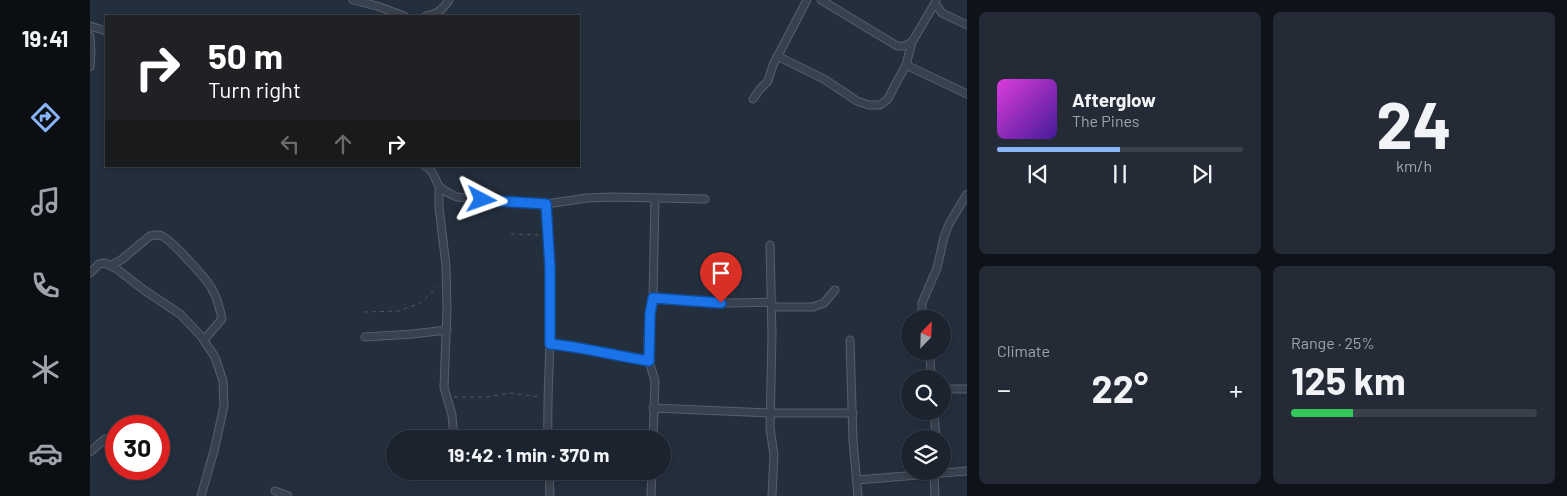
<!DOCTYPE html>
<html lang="en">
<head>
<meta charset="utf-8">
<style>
  :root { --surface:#1b232e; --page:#242b36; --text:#f1f3f6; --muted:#a0a4aa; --line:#39404a; --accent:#8ab4f8 }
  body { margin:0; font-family:Barlow,sans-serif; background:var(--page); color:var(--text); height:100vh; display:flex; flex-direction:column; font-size:19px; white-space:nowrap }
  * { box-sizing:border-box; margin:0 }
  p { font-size:16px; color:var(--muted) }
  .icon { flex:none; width:28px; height:28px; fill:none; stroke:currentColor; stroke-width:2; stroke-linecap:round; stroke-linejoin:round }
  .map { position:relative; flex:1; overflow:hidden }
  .sheet { display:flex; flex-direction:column; gap:12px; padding:12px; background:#0f1319; width:600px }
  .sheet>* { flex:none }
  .banner { position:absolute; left:15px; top:15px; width:475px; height:152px; border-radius:0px; box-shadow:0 2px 8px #0003,0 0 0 1px var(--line); background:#202124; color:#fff; overflow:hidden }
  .needle { width:32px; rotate:23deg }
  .controls { position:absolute; left:811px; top:310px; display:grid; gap:10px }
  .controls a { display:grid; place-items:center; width:50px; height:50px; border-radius:50%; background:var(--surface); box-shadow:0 2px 8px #0003,0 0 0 1px var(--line); font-size:25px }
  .speed { position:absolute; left:15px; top:415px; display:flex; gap:10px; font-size:25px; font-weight:700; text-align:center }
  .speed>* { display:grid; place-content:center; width:65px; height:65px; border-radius:50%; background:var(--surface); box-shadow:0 2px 8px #0003,0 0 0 1px var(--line); line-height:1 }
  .speed .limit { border:8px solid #d22; background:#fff; color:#111 }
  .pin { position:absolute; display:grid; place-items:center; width:42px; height:42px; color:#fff; margin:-51px -21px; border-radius:50% 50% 50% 0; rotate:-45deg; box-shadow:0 0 5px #0007 }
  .pin .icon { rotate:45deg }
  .me { position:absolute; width:55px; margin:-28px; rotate:94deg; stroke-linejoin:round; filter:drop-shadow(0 0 4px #0008) }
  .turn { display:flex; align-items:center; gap:18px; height:105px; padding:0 20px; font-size:22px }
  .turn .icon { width:65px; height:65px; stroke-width:2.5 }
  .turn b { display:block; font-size:35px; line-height:42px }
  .lanes { display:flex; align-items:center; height:48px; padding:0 20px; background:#0003; justify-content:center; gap:25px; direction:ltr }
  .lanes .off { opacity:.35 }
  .big { font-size:38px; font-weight:700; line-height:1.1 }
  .sheet .card { flex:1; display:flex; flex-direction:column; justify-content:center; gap:8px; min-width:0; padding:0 18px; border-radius:8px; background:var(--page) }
  .sheet .dial { align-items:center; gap:0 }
  .dial b { font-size:65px; line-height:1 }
  .song { display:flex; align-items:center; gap:15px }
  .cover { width:60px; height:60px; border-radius:8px; background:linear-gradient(135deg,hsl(300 70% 55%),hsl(260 70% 35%)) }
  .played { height:5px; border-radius:2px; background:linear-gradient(90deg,var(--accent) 50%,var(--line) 50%) }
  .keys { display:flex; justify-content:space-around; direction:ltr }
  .heat { display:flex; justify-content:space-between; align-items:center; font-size:28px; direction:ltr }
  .charge { height:8px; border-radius:4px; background:linear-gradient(90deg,#34c759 25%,var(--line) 0) }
  .sheet .tiles { flex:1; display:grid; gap:12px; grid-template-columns:repeat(2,1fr) }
  .trip { position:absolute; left:296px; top:430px; width:285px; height:50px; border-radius:25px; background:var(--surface); box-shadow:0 2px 8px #0003,0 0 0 1px var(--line); font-weight:700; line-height:50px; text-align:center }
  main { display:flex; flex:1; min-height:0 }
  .tabs { display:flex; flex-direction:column; width:90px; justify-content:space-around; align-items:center; background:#0b0e12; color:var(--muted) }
  .tabs .icon { width:35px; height:35px }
  .tabs .selected { color:var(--accent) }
  .tabs b { font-size:22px; color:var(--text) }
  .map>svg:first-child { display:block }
</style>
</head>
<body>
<main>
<nav class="tabs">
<b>19:41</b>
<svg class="icon selected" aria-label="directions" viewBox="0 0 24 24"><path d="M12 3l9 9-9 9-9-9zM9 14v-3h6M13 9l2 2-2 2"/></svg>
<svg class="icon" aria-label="music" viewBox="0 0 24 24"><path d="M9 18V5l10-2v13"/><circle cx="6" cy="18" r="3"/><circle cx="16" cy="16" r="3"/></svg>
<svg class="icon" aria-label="phone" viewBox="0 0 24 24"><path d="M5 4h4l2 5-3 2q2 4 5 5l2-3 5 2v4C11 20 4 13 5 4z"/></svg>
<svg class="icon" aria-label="climate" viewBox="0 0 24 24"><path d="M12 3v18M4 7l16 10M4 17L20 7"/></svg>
<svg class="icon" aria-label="car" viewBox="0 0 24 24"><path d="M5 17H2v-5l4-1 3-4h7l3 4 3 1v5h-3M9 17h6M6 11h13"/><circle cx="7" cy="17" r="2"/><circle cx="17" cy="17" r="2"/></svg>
</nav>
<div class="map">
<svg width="877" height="496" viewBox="0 0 877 496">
  <rect width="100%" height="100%" fill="#242f3e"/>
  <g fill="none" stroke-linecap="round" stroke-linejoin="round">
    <g stroke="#565f6c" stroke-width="9">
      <g id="minor">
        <polyline points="263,0 287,6 314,16"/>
        <polyline points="731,0 807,46 815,46 822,42"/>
        <polyline points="846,0 845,3 852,13 877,25"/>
        <path d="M 336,16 C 346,15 354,8 359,0"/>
        <polyline points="0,26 16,31"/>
        <polyline points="0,36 1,51 0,67"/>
        <polyline points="687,56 734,79 767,101 779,105 790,105 798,99 805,85 816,65 822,42 845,3"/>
        <polyline points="816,65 877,94"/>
        <polyline points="663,99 670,89 678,81 683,65 717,0"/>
        <path d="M 335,166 C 346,173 343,177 349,186 C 354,192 361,194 367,197 L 456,204 L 497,198 L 522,197 L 615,199"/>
        <polyline points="349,186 349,207 356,266 357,309 354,387 362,415 364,439"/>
        <path d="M 456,204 C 459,250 460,296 460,342 C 459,375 457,406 458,439"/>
        <polyline points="680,245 682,335 680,428 684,455 682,496"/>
        <path d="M 21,265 L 31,260 L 60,236 C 65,235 67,234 72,236 C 81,240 117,279 122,289 C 127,298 130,309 132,319 L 114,340"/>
        <polyline points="0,273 9,264 15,263 27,269 54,290 90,314 111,336 125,357 133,381 134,406 124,451 111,496"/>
        <path d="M 563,298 C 602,304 642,304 682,302"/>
        <polyline points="682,307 723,307 734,303 745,290"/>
        <polyline points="832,319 832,303 847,268 854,237 859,224 877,194"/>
        <polyline points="275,337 323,334 357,330"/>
        <polyline points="760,340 763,441 768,496"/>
        <path d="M 460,344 C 493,347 526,356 559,361"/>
        <polyline points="840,351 841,379"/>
        <polyline points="852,389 877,389"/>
        <polyline points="563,408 681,413 763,413"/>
        <polyline points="844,411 846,439"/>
        <polyline points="563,439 565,381 559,361 558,341 560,314 563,298 565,198"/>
        <polyline points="0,452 15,439"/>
        <polyline points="459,471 460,496"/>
        <polyline points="844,473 845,496"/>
        <polyline points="767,480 877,471"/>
        <polyline points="185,491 198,496"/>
        <polyline points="561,496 562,471"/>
      </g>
    </g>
    <g stroke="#44595c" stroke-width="1" stroke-dasharray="4 4" stroke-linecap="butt">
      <polyline points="421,234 450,235"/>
      <polyline points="274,312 309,311 330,303 348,287"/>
      <polyline points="364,397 397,397 420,393 450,397"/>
    </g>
    <use href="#minor" stroke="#38414e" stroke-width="7"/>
  </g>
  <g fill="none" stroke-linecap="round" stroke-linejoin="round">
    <g stroke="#114b97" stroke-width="12">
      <path id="route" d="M 392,200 L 456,204 L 460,267 L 460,344 C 493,347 526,356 559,361 L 560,314 L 563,298 L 631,303"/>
    </g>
    <use href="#route" stroke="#1a73e8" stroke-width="9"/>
  </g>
</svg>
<div class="controls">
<a><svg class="needle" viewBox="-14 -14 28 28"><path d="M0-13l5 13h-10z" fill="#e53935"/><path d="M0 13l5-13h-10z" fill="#a0a4aa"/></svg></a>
<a><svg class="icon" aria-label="search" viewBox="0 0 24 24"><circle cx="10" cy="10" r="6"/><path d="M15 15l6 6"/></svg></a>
<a><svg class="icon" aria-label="layers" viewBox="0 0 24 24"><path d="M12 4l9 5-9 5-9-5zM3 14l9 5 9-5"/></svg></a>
</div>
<div class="speed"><div class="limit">30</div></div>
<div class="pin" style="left:631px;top:303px;background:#d93025"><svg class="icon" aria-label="arrive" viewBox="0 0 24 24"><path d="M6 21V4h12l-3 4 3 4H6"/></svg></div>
<svg class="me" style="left:392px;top:200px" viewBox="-20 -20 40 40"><path d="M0-17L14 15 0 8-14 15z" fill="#1a73e8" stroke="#fff" stroke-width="4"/></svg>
<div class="trip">19:42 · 1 min · 370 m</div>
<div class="banner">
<div class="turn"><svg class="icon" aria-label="right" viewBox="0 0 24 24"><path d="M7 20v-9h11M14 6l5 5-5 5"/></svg><div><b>50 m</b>Turn right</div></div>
<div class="lanes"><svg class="icon off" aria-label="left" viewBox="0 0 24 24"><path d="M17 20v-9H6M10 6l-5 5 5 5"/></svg><svg class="icon off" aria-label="ahead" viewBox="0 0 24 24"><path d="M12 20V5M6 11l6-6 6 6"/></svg><svg class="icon" aria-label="right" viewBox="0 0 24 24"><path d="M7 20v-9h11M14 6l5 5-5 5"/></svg></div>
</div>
</div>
<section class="sheet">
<div class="tiles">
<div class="card">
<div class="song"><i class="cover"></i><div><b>Afterglow</b><p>The Pines</p></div></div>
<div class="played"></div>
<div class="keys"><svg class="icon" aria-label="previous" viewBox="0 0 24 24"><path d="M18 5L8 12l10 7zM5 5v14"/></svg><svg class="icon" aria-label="pause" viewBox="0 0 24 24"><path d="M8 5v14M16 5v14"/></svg><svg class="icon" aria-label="next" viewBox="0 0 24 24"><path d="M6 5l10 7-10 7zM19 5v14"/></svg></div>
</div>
<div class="card dial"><b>24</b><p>km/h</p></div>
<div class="card"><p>Climate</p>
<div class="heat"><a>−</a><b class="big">22°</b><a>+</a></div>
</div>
<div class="card"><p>Range · 25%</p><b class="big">125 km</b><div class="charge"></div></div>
</div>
</section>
</main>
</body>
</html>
